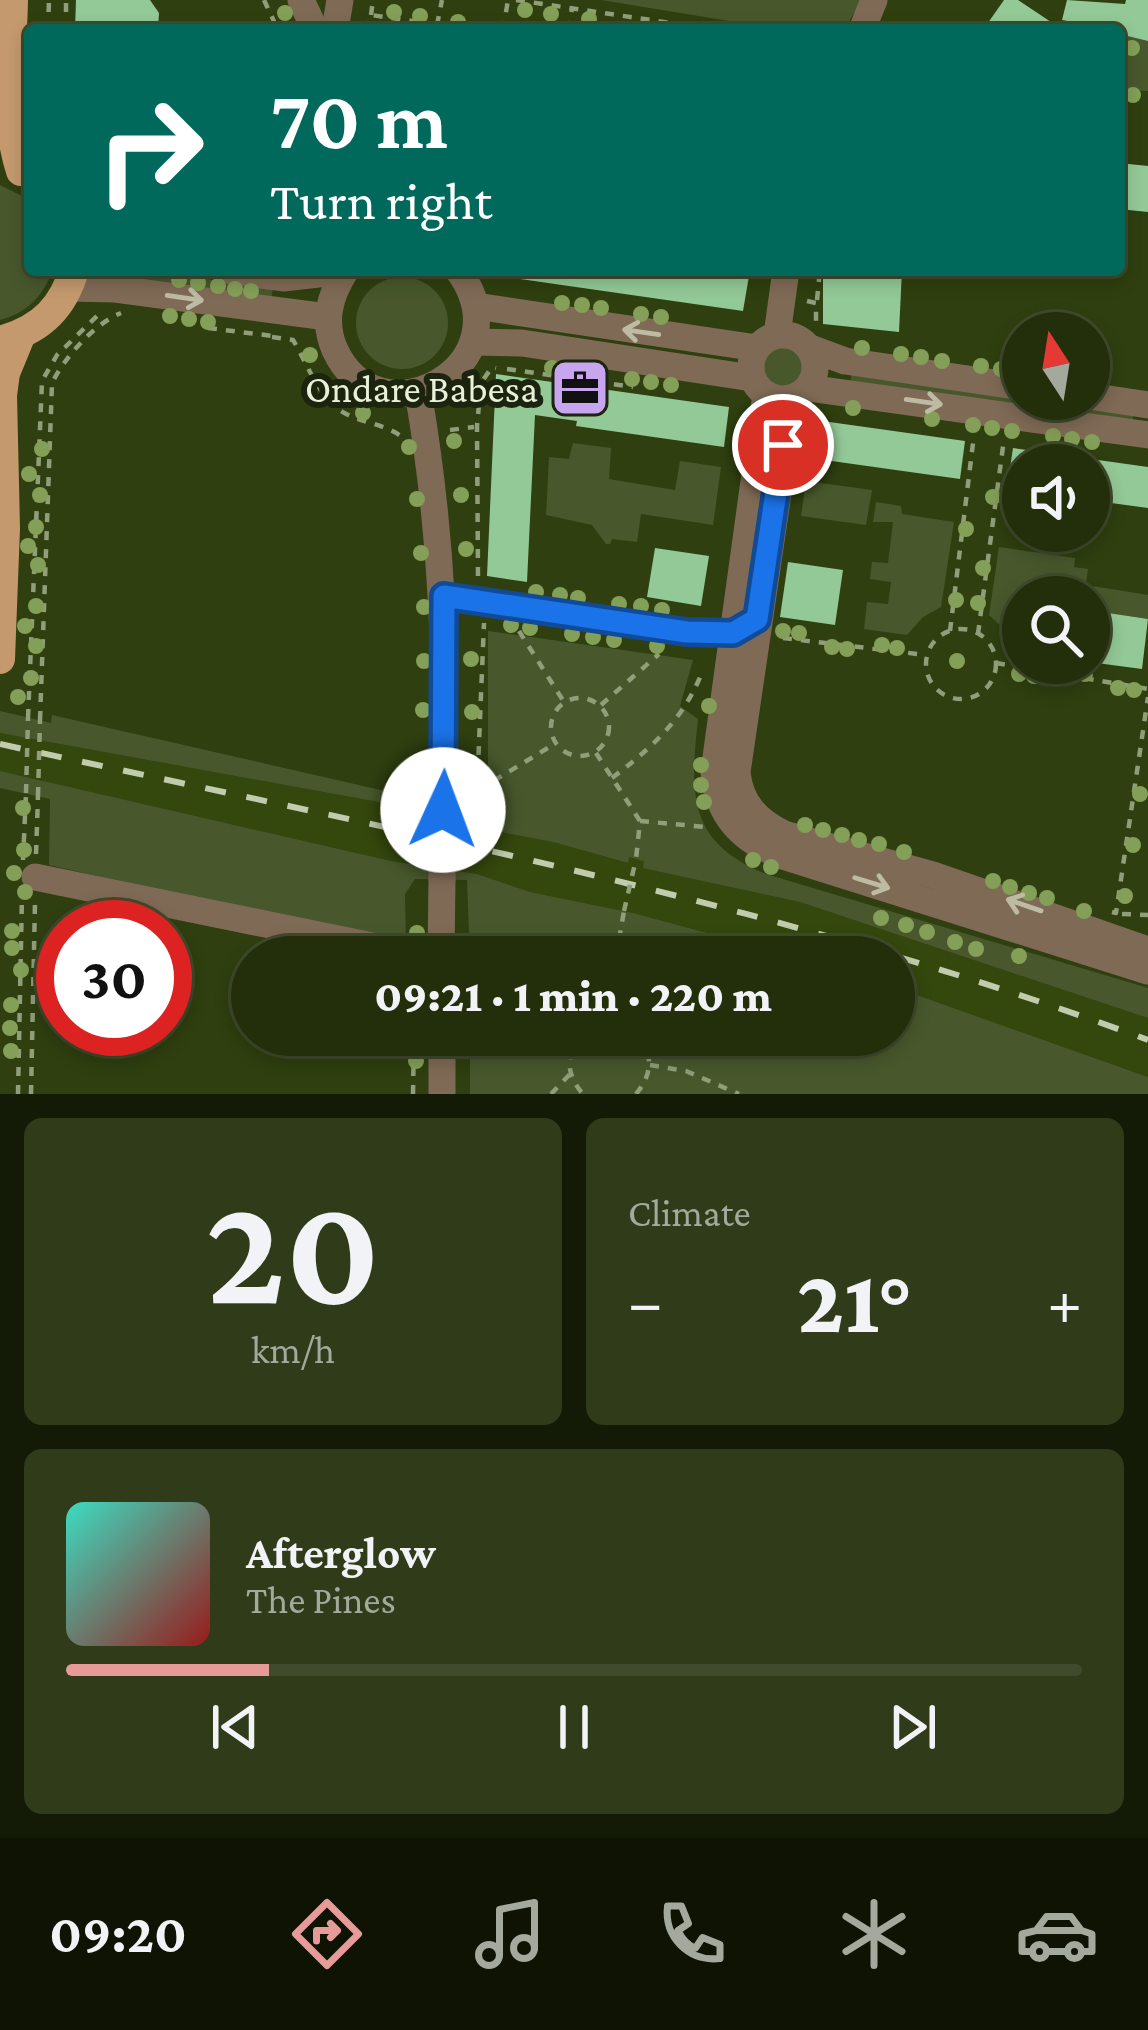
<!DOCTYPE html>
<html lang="en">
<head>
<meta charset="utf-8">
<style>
  :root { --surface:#232f0b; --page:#2f3b19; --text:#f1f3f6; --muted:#a3a99d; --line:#404a2c; --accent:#e69b98 }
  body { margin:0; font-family:"Crimson Pro",serif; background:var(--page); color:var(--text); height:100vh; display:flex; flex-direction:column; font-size:45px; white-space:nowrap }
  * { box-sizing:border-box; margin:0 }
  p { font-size:39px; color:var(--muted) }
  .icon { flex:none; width:66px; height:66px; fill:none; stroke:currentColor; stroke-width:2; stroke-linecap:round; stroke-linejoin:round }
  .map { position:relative; height:1094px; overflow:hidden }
  .panel { display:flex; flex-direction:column; gap:24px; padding:24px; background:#131a06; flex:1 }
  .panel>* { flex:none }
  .hud { position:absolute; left:24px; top:24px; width:1101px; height:252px; border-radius:12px; box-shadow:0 6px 18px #0003,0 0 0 3px var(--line); background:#00695c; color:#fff; overflow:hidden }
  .needle { width:78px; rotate:348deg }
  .tools { position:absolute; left:1002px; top:312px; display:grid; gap:24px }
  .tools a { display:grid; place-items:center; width:108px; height:108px; border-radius:50%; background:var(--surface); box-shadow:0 6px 18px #0003,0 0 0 3px var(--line); font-size:60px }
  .speed { position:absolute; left:36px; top:900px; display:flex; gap:24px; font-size:60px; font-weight:700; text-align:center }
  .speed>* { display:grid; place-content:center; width:156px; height:156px; border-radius:50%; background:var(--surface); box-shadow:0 6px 18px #0003,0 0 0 3px var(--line); line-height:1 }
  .speed .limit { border:18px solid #d22; background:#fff; color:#111 }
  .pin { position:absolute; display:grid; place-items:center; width:102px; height:102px; color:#fff; margin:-51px; border:6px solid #fff; border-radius:50%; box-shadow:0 3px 12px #0007 }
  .me { position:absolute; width:132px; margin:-66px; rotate:2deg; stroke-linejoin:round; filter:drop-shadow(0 0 9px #0008) }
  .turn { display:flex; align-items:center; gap:42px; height:252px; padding:0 48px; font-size:54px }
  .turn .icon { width:156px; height:156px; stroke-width:2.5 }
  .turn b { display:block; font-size:84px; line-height:102px }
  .big { font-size:90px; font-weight:800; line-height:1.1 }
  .panel .card { flex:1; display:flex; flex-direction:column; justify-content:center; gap:18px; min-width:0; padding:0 42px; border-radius:18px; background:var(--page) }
  .panel .dial { align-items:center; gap:0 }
  .dial b { font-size:156px; line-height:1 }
  .song { display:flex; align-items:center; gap:36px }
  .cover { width:144px; height:144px; border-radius:18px; background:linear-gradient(135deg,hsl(170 70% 55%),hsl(0 70% 35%)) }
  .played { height:12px; border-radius:6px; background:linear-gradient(90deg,var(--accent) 20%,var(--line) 20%) }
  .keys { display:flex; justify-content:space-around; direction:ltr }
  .heat { display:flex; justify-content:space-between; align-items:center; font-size:66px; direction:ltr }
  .panel .tiles { flex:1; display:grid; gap:24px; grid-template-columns:1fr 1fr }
  .card:last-child { grid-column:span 2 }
  .trip { position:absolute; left:231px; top:936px; width:684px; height:120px; border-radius:60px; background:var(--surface); box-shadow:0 6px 18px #0003,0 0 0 3px var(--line); font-weight:800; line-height:120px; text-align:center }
  .menu { display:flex; height:192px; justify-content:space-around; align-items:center; background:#0e1304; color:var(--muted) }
  .menu .icon { width:84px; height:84px }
  .menu .on { color:var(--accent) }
  .menu b { font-size:54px; color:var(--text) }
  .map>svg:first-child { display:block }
</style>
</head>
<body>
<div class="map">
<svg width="1148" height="1094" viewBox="0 0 1148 1094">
  <rect width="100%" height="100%" fill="#2f3f0f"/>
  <polygon fill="#34470c" points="0,733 417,809 469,811 469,826 553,842 627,863 629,857 645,861 647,869 800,902 1148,1018 1148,1077 894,987 894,957 797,957 633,913 530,892 477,874 391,861 0,771"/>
  <g fill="#48582c">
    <polygon points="601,0 863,0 843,30 783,30"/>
    <polygon points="1119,34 1148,41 1148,91 1119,90"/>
    <path d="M 0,185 L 30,200 L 30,270 L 53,270 C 43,296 27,313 0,320 Z"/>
    <polygon points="142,270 273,288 271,300 141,280"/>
    <circle cx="402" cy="323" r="46"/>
    <circle cx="783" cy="367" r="20"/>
    <polygon points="852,369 1023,399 1062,399 1134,409 1132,426 850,386"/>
    <polygon points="573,443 611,448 609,479 675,490 680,461 721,467 713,525 641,514 637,542 612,539 610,544 606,544 592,525 546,515 549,457 569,459"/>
    <polygon points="806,481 872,490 866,525 801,516"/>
    <polygon points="876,502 901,506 902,514 954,522 941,607 923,617 907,635 864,629 867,602 888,604 891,582 870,579 872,562 888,563 893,522 873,522"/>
    <polygon points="999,547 1075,558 1074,567 1088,569 1086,585 1148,595 1148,619 1095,611 1089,650 1089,597 1023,597 1023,652 1014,651 1006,631 989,615"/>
    <path d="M 488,631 L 693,660 L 680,706 L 698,719 C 690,794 687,842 766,874 L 1148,988 L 1148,1018 L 800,902 L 647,869 L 643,868 L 644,861 L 629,857 L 628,863 L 553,842 L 469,826 L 469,811 L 488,804 Z"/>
    <polygon points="0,711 51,723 52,715 407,796 417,801 417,809 0,733"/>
    <polygon points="0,771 391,861 477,874 530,892 633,913 797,957 470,957 467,880 415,879 405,894 406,946 49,865 50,799 0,788"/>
    <polygon points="894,987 1148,1077 1148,1094 470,1094 470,1035 894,1035"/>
  </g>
  <g fill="#93c996">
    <polygon points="76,0 150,0 159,13 158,30 75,30"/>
    <polygon points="1004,0 1018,0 1063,30 983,30"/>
    <polygon points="1067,0 1125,4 1126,0 1148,0 1148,41 1119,34 1119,30 1062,20"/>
    <polygon points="1119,163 1148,166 1148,212 1119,209"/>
    <polygon points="501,270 750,270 743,311 500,276"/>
    <polygon points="823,270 902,270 899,332 823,324"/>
    <polygon points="496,374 729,407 724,447 576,426 577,421 535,415 527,582 487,576"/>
    <polygon points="808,419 965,441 960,479 803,457"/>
    <polygon points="1013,448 1148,467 1148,508 1089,500 1089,465 1023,465 1023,491 1007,488"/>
    <polygon points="655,548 709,556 701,606 647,597"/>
    <polygon points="788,562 843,570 835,625 780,617"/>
    <polygon points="1095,611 1148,619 1142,669 1089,662"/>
  </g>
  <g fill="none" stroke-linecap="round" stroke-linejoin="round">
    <g stroke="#909e7a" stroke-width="4.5" stroke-dasharray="9 9" stroke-linecap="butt">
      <polyline points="264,0 278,30"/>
      <polyline points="516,0 718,30"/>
      <polyline points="371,15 373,0"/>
      <polyline points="437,25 442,0"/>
      <polyline points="48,30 49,0"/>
      <polyline points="66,30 66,0"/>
      <polyline points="368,30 371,15 474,30"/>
      <polyline points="503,30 508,0"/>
      <polyline points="569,30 572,8"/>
      <polyline points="817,300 820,270"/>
      <polyline points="807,301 816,303 816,323"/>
      <polyline points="208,328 273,336"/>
      <path d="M 272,337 L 293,340 C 308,365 317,394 341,411 C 359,423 384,423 402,437"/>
      <polyline points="507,369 633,387"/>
      <polyline points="450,430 474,427"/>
      <polyline points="478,576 477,426 481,383 492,367 496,368"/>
      <circle cx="961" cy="664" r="35"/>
      <polyline points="519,631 564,702"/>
      <polyline points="950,631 974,435"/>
      <polyline points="978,634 1004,439"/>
      <polyline points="783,638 926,655"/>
      <polyline points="996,663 1148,689"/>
      <circle cx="580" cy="727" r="29"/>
      <polyline points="601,705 659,654"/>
      <polyline points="28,718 42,381 57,355 99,314"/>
      <path d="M 40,720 L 52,383 C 65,357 94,324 121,313"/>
      <polyline points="596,753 640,821 636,859"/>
      <path d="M 612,778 C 650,749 682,721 701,675"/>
      <polyline points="477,791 484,623"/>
      <polyline points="469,805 477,791 556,743"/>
      <polyline points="640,821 706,827"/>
      <polyline points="36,854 38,796"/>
      <polyline points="23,860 26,793"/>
      <polyline points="1112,912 1116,913 1148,697"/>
      <polyline points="1122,914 1148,915"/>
      <polyline points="616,957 624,911"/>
      <path d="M 581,1035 C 565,1055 566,1075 583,1094"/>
      <polyline points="650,1065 686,1071 739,1094"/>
      <polyline points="18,1094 22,895"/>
      <polyline points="31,1094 35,902"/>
      <polyline points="413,1094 414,1035"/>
      <polyline points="551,1094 570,1074"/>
      <path d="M 636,1094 C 652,1075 654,1055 638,1035"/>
    </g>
    <g stroke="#7f6a55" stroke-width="27">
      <polyline points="301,0 315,30"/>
      <polyline points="335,30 340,0"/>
      <polyline points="862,30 874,0"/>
      <polyline points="225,270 283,278 345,271"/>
      <path d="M 346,270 C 330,295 322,321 335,350 C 379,446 528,365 458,270"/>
      <polyline points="69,288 115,289 327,317"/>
      <polyline points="476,306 757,348"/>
      <circle cx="783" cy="367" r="32"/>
      <polyline points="777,335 786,270"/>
      <polyline points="473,342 522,343 752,378"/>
      <polyline points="810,348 845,361 1023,387"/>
      <polyline points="808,388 1148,435"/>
      <path d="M 418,392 C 443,537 447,663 443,810"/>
      <path d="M 766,394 L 714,772 C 717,815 741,840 780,855 L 1148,971"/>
      <polyline points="1089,396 1148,405"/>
      <path d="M 792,398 L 737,772 C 740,803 757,821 784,834 L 933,875 L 1148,950"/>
      <polyline points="444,596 687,632 733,633 746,625"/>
      <polyline points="35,877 416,955"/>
      <polyline points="441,957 442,879"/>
      <polyline points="442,1094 442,1035"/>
    </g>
    <g stroke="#c4996e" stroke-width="30">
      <path d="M 13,0 C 12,56 3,116 21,171"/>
      <path d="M 6,339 C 42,328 63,307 74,270"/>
      <polyline points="0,659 5,528 2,395 5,373 21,334"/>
    </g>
    <path stroke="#c0ccad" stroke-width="6" stroke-dasharray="21 21" stroke-linecap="butt" d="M 0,744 C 386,828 776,902 1148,1040"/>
    <g stroke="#909e7a" stroke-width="4.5" stroke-dasharray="9 9" stroke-linecap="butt">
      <polyline points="26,793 28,718"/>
      <polyline points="38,796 40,720"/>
      <polyline points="624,911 636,859"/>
    </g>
    <polyline stroke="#7f6a55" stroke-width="27" points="442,879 443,810"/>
  </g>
  <g fill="#849f57">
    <circle cx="525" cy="10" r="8"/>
    <circle cx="394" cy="12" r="8"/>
    <circle cx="285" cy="13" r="8"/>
    <circle cx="551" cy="14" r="8"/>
    <circle cx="420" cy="16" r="8"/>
    <circle cx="589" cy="19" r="8"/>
    <circle cx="458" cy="22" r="8"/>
    <circle cx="1132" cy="48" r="8"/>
    <circle cx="1133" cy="95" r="8"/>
    <circle cx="179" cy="280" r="8"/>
    <circle cx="198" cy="283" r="8"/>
    <circle cx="218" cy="286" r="8"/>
    <circle cx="235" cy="289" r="8"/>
    <circle cx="251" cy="291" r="8"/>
    <circle cx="562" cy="303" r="8"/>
    <circle cx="582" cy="305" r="8"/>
    <circle cx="601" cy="308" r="8"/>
    <circle cx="641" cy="314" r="8"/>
    <circle cx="170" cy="316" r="8"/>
    <circle cx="661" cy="317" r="8"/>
    <circle cx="189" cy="319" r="8"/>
    <circle cx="208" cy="322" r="8"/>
    <circle cx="862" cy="348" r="8"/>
    <circle cx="901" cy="354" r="8"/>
    <circle cx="310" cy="355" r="8"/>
    <circle cx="921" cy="357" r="8"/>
    <circle cx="942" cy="361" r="8"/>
    <circle cx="981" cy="366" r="8"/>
    <circle cx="552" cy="368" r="8"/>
    <circle cx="1001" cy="369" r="8"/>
    <circle cx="572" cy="371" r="8"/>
    <circle cx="591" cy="374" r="8"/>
    <circle cx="632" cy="379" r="8"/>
    <circle cx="651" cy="382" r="8"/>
    <circle cx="1101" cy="383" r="8"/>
    <circle cx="671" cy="385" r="8"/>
    <circle cx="462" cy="396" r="8"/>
    <circle cx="339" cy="398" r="8"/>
    <circle cx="853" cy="408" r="8"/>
    <circle cx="363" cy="413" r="8"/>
    <circle cx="932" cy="419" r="8"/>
    <circle cx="973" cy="425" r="8"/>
    <circle cx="992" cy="428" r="8"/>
    <circle cx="1012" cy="431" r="8"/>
    <circle cx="1053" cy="436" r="8"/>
    <circle cx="1072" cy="439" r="8"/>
    <circle cx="454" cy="441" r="8"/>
    <circle cx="1092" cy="442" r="8"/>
    <circle cx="409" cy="447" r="8"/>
    <circle cx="42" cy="449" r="8"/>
    <circle cx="29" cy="474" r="8"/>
    <circle cx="40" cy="495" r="8"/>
    <circle cx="461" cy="495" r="8"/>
    <circle cx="993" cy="497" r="8"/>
    <circle cx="417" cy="499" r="8"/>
    <circle cx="36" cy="527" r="8"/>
    <circle cx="966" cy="529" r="8"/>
    <circle cx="28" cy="546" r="8"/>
    <circle cx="466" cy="549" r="8"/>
    <circle cx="421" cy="553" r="8"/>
    <circle cx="38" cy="565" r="8"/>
    <circle cx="983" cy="568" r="8"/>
    <circle cx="536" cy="592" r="8"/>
    <circle cx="560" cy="595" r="8"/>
    <circle cx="578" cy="598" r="8"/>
    <circle cx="956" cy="600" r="8"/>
    <circle cx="978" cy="603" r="8"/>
    <circle cx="619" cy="604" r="8"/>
    <circle cx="36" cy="606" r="8"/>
    <circle cx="641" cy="606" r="8"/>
    <circle cx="424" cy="607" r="8"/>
    <circle cx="662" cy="610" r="8"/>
    <circle cx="511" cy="625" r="8"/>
    <circle cx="25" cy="626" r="8"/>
    <circle cx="530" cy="628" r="8"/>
    <circle cx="783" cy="631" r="8"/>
    <circle cx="799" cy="633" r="8"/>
    <circle cx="572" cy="634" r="8"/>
    <circle cx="593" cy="637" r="8"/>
    <circle cx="614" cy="640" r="8"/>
    <circle cx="882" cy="645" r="8"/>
    <circle cx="36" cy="646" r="8"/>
    <circle cx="657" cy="646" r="8"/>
    <circle cx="832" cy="647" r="8"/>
    <circle cx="897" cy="648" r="8"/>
    <circle cx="847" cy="649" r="8"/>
    <circle cx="471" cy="659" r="8"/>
    <circle cx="424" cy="661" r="8"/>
    <circle cx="957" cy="661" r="8"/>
    <circle cx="1070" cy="672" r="8"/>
    <circle cx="1019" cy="674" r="8"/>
    <circle cx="1085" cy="674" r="8"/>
    <circle cx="1034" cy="676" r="8"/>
    <circle cx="31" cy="678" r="8"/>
    <circle cx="1118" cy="688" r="8"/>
    <circle cx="1134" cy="690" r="8"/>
    <circle cx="18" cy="697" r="8"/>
    <circle cx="709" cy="706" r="8"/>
    <circle cx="423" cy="710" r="8"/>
    <circle cx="472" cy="712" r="8"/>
    <circle cx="423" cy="762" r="8"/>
    <circle cx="471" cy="762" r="8"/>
    <circle cx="701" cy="765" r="8"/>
    <circle cx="701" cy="785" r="8"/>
    <circle cx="1140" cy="794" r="8"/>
    <circle cx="704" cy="802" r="8"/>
    <circle cx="23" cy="808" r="8"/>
    <circle cx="805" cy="825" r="8"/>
    <circle cx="823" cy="830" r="8"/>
    <circle cx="842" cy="835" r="8"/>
    <circle cx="859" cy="840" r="8"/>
    <circle cx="879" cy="844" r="8"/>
    <circle cx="1133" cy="845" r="8"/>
    <circle cx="24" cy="850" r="8"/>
    <circle cx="904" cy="852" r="8"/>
    <circle cx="753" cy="860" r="8"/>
    <circle cx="771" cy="867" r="8"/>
    <circle cx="14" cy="873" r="8"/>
    <circle cx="993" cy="881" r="8"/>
    <circle cx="1010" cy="887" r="8"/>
    <circle cx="25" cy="892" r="8"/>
    <circle cx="1029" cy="893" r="8"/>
    <circle cx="1125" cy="896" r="8"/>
    <circle cx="1047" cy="898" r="8"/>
    <circle cx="1084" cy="911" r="8"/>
    <circle cx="881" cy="918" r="8"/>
    <circle cx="906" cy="925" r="8"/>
    <circle cx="12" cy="931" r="8"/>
    <circle cx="927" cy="932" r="8"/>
    <circle cx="417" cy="933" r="8"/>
    <circle cx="955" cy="942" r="8"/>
    <circle cx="12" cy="948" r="8"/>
    <circle cx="976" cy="949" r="8"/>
    <circle cx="1019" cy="956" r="8"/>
    <circle cx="21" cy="970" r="8"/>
    <circle cx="11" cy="1005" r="8"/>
    <circle cx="10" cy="1028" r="8"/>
    <circle cx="11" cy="1051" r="8"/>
    <circle cx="416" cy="1061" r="8"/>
  </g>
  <defs><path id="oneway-shaft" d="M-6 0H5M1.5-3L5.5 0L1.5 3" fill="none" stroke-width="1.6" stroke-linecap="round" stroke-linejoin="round" transform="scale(3)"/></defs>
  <g stroke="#bdbba3">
    <use href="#oneway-shaft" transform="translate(185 298) rotate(8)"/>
    <use href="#oneway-shaft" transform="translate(641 332) rotate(-172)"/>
    <use href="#oneway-shaft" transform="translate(924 402) rotate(8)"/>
    <use href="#oneway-shaft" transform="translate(872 883) rotate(17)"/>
    <use href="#oneway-shaft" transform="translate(1024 905) rotate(-161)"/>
  </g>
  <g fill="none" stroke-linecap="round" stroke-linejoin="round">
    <g stroke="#114b97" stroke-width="30">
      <polyline id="route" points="443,810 444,596 687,632 733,633 757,619 783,445"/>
    </g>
    <use href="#route" stroke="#1a73e8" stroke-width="21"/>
  </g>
  <defs>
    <g id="office-square" transform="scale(3)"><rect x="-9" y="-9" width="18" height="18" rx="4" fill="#c8a5ef" stroke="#1c230f"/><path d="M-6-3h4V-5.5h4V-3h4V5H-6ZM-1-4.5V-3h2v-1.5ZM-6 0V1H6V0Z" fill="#111"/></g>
  </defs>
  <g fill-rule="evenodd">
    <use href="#office-square" x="580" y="388"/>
  </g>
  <g text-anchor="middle" stroke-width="12" stroke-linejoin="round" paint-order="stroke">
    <g font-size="39" fill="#e6f1d7" stroke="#1c230f" text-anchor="end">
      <text x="538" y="402">Ondare Babesa</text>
    </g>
  </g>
</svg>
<div class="tools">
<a><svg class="needle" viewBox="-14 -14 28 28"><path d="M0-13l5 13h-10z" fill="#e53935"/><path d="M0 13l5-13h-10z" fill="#a3a99d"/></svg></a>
<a><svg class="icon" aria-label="sound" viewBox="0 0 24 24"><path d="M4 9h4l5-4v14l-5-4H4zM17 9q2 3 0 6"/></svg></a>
<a><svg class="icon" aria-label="search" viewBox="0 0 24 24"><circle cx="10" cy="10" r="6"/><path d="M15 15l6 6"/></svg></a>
</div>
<div class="speed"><div class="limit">30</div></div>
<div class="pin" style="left:783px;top:445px;background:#d93025"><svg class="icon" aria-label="arrive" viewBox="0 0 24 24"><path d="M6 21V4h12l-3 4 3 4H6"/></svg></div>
<svg class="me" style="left:443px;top:810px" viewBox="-20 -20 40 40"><circle r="19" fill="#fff"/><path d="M0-13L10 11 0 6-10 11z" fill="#1a73e8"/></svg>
<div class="trip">09:21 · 1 min · 220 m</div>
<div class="hud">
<div class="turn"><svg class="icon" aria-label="right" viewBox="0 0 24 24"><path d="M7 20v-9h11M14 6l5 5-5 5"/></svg><div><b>70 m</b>Turn right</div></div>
</div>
</div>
<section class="panel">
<div class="tiles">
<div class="card dial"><b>20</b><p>km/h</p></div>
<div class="card"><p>Climate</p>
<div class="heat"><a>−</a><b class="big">21°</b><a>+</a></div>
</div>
<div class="card">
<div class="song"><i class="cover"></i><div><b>Afterglow</b><p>The Pines</p></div></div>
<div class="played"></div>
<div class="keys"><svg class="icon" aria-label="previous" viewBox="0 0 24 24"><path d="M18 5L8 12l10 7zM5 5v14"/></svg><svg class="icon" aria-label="pause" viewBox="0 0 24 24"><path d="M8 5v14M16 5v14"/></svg><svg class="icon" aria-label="next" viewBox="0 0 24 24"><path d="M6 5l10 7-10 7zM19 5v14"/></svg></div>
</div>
</div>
</section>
<nav class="menu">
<b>09:20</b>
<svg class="icon on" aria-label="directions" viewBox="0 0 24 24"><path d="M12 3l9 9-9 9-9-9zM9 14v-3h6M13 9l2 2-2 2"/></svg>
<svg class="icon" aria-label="music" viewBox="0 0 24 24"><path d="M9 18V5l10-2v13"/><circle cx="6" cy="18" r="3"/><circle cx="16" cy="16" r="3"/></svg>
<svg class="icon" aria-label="phone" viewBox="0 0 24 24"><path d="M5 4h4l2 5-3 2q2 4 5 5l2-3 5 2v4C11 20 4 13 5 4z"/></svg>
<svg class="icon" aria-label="climate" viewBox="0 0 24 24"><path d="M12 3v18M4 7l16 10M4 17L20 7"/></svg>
<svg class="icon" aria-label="car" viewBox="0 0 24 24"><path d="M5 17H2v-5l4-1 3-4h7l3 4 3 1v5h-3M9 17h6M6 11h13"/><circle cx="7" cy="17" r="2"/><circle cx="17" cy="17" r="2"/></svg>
</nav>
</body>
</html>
